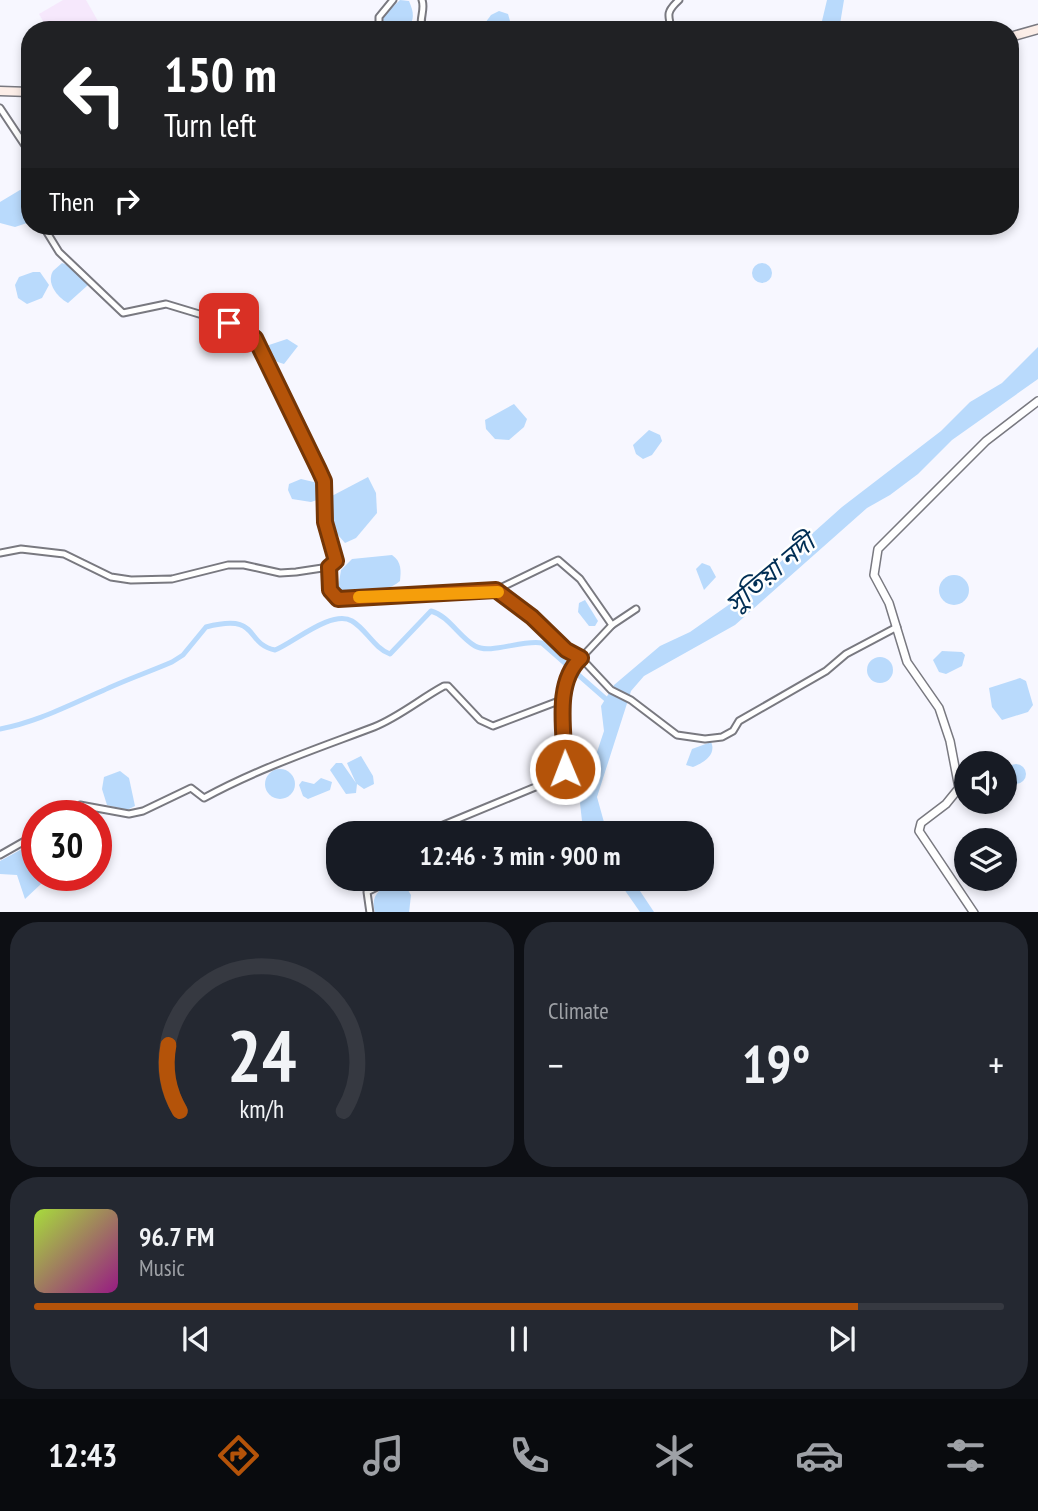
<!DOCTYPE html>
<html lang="en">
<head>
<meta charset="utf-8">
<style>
  :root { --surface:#171b24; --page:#242831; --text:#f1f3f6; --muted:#9ea1a6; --line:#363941; --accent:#b45309 }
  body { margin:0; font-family:"PT Sans Narrow","Noto Sans Bengali",sans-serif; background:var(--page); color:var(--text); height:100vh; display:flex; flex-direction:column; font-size:26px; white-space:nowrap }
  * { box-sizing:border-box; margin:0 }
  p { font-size:23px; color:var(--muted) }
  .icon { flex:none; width:38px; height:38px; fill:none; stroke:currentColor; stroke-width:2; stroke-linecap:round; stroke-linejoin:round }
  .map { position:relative; height:912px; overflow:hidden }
  .side { display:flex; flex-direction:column; gap:10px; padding:10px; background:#0d0f14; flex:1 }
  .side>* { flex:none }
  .banner { position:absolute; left:21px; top:21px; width:998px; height:214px; border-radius:28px; box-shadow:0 4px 10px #0003; background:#202124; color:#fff; overflow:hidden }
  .fabs { position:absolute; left:954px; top:751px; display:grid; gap:14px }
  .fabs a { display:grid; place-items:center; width:63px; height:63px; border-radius:50%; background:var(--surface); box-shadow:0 4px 10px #0003; font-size:35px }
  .speed { position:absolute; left:21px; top:800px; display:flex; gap:14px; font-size:35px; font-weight:700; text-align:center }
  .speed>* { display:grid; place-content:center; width:91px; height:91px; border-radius:50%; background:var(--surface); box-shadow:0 4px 10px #0003; line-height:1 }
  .speed .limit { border:10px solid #d22; background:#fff; color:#111 }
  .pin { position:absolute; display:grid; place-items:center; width:60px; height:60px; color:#fff; margin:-30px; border-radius:14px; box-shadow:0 4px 10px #0006 }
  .me { position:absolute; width:77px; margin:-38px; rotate:359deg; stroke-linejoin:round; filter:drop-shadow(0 0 5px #0008) }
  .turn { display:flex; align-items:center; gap:24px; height:147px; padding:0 28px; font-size:32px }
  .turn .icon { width:91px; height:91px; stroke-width:2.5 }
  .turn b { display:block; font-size:49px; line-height:60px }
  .then { display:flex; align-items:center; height:66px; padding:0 28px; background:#0003; gap:14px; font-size:26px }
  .big { font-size:52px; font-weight:800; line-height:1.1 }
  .side .tile { flex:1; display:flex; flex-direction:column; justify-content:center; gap:10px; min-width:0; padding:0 24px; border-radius:28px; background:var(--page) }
  .side .dial { align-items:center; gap:0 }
  .dial svg { height:182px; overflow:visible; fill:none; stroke:var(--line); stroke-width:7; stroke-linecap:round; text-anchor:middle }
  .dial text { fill:var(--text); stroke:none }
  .song { display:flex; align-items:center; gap:21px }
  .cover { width:84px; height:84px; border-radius:10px; background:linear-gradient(135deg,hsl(80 70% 55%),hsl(310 70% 35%)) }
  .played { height:7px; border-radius:4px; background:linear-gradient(90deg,var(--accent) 85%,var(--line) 85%) }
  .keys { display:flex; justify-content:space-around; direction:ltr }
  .heat { display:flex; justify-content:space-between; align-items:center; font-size:38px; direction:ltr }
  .side .tiles { flex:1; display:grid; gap:10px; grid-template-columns:1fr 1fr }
  .tile:last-child { grid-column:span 2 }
  .trip { position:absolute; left:326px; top:821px; width:388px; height:70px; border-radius:28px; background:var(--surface); box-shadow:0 4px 10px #0003; font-weight:800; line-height:70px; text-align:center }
  .dock { display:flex; height:112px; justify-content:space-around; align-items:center; background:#090b0e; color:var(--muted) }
  .dock .icon { width:49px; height:49px }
  .dock .selected { color:var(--accent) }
  .dock b { font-size:32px; color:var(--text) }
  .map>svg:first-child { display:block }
</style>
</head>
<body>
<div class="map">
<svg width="1038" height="913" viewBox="0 0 1038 913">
  <rect width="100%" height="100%" fill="#f7f7ff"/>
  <polygon fill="#f6e8fc" points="63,0 86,0 103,30 48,30 39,14"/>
  <g fill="#b9dafc">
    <path d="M 400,0 L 409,1 C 414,13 415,19 407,30 L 384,30 L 383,16 Z"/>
    <polygon points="827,0 844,0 839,30 819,30 817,26 822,21"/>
    <polygon points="499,11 508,14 510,21 506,30 480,30 491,15"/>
    <polygon points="30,189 30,222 15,227 0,223 0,202 20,190"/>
    <path d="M 62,263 L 70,266 L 88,285 L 68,303 C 57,297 46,283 53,271 Z"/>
    <circle cx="762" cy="273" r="10"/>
    <polygon points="33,272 40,272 49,285 42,298 27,304 18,298 15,285 19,277"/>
    <path d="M 287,339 L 298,346 L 284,364 C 276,362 263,356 266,346 Z"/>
    <polygon points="1038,347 1038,379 952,440 918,474 890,495 867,508 735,625 644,676 631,691 597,797 607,833 588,833 582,821 580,803 604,731 601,706 614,685 660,646 690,632 747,592 842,507 941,431 970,402 1002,383"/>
    <polygon points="514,404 527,419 524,427 509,440 495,439 486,429 485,420"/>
    <polygon points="649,430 660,435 662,441 652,455 643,459 636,454 633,445"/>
    <polygon points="368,477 376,493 377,513 356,538 345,543 331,527 328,498"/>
    <polygon points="301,479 318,483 321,488 317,500 311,502 292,499 288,490 289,484"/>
    <path d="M 392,555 C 402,562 401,571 400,581 C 387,592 351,602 338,588 L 341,570 L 352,559 Z"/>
    <polygon points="702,563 710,566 716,577 704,590 696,569"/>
    <circle cx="954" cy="590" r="15"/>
    <polygon points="585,600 598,621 595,626 589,626 578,612 579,603"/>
    <polygon points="942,651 962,652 965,655 962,666 946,674 939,672 933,660"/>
    <circle cx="880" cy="670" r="13"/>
    <polygon points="1020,678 1026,681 1033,705 1028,712 1002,720 992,707 989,688"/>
    <path d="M 711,742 C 717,755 703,763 693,767 L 686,765 L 692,749 Z"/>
    <polygon points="361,756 373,776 374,784 364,789 357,784 356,793 346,794 330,770 336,763 342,763 356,783 347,763"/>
    <circle cx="1016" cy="774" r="10"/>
    <circle cx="280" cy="784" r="15"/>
    <polygon points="120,771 129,778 135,806 127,810 107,805 102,789 104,777"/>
    <polygon points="321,778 332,782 330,790 308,799 303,796 299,785 302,781 314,784"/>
    <polygon points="22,849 42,883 25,899 17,875 0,874 0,861"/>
    <polygon points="617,879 632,879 654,912 640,912"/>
    <path d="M 395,882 L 403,882 L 411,895 L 409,913 L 375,912 C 370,896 379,888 395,882 Z"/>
  </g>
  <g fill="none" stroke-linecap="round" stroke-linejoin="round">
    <path stroke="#b9dafc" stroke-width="5" d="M 0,729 C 37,722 67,706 102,691 C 125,680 149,672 172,662 L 183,655 L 206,627 C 262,613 243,643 275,650 C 293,643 332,609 352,621 C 366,629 374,648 390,654 L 431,611 C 449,616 459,637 475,646 C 490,655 523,639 542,643 L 607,700"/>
    <g stroke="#797980" stroke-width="9">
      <g id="minor">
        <path d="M 422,0 C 426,11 417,21 424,30"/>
        <polyline points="379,30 379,17 393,0"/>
        <path d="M 672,30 C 667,14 667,11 679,0"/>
        <polyline points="0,108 30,153"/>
        <polyline points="0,553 21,549 64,554 111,577 131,580 172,579 228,565 244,565 280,573 296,572 329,567 336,561 325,522 324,481 255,338 229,323 166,304 123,313 59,252 43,226"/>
        <polyline points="329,567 330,590 338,599 496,590 558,560 580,579 612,625"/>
        <polyline points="496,590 532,616 566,650 581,658 612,625 636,609"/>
        <path d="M 63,816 L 80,805 L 129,814 L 143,811 L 191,788 L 204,798 C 259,768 316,749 374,727 C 399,717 420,699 444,686 L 448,686 L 480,720 L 493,726 L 564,699"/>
        <path d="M 424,833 L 562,776 L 565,769 C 565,734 553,684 581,658 L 611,690 L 631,700 L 677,735 L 705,739 L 722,737 L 733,731 L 739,721 L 826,671 L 846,654 L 897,627"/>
        <polyline points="0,855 37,834"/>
        <polyline points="370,913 367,892 395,878"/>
      </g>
    </g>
    <g stroke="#797980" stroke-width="10">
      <polyline id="tertiary" points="974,913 919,831 921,823 946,804 959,788 950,741 939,708 907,662 889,603 874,575 878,549 986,441 1038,401"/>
    </g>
    <g stroke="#797980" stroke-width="11">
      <g id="secondary">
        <polyline points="1010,37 1038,29"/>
        <polyline points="0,91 30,92"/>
      </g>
    </g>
    <use href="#minor" stroke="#fff" stroke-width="5"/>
    <use href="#tertiary" stroke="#fff" stroke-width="7"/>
    <use href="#secondary" stroke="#fceee8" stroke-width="8"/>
  </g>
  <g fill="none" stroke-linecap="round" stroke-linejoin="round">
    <g stroke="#753606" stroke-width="18">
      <path id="route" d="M 229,323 L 255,338 L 319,470 L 324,481 L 325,522 L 336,561 L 329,567 L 330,590 L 338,599 L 496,590 L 532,617 L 566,650 L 581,658 C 553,683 565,734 565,769"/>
    </g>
    <use href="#route" stroke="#b45309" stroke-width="12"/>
    <polyline stroke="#f59e0b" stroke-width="12" points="359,597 498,592"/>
  </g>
  <g text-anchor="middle" stroke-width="5" stroke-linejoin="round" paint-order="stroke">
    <g font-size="26" font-style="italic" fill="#002e54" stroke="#fff">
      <text transform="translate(770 573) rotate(-40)" y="9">সুতিয়া নদী</text>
    </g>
  </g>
</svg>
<div class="fabs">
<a><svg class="icon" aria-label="sound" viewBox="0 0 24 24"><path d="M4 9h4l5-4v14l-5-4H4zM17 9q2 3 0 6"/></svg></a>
<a><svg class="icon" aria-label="layers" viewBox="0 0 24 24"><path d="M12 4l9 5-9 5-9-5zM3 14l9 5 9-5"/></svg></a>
</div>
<div class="speed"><div class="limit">30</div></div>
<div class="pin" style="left:229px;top:323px;background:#d93025"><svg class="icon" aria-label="arrive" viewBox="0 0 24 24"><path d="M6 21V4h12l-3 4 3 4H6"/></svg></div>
<svg class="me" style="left:565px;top:769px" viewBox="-20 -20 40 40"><circle r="17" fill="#b45309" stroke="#fff" stroke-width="3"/><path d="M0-11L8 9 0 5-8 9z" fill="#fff"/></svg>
<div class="trip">12:46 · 3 min · 900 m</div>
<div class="banner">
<div class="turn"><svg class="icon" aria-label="left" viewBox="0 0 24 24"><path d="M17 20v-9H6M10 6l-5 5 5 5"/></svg><div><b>150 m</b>Turn left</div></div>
<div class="then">Then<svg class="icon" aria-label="right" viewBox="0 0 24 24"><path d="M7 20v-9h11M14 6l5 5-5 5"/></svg></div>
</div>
</div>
<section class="side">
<div class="tiles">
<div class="tile dial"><svg viewBox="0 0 100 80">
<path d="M14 69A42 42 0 1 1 86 69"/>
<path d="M14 69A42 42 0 0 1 9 40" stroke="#b45309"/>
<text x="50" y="56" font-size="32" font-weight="700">24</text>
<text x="50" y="72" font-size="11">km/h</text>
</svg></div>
<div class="tile"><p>Climate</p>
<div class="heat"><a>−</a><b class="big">19°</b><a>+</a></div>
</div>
<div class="tile">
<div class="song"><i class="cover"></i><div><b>96.7 FM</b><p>Music</p></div></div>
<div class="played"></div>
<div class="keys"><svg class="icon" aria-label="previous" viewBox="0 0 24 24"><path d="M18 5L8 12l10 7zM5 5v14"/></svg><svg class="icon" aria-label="pause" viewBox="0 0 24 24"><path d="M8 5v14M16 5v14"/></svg><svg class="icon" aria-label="next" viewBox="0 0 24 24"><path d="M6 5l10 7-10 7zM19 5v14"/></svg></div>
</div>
</div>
</section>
<nav class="dock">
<b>12:43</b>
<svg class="icon selected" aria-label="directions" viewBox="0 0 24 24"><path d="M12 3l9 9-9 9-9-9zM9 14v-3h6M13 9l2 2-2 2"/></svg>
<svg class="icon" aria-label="music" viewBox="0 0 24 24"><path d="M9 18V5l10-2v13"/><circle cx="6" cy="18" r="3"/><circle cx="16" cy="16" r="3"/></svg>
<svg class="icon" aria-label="phone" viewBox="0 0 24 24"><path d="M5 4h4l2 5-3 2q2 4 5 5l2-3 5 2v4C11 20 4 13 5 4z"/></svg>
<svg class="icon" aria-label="climate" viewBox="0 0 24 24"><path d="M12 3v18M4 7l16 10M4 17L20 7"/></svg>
<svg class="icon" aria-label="car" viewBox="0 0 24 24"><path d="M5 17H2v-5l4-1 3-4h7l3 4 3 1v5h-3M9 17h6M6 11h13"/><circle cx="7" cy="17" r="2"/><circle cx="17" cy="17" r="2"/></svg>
<svg class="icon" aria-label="filters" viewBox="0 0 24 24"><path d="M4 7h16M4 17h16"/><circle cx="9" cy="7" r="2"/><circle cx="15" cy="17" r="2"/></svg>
</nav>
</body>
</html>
